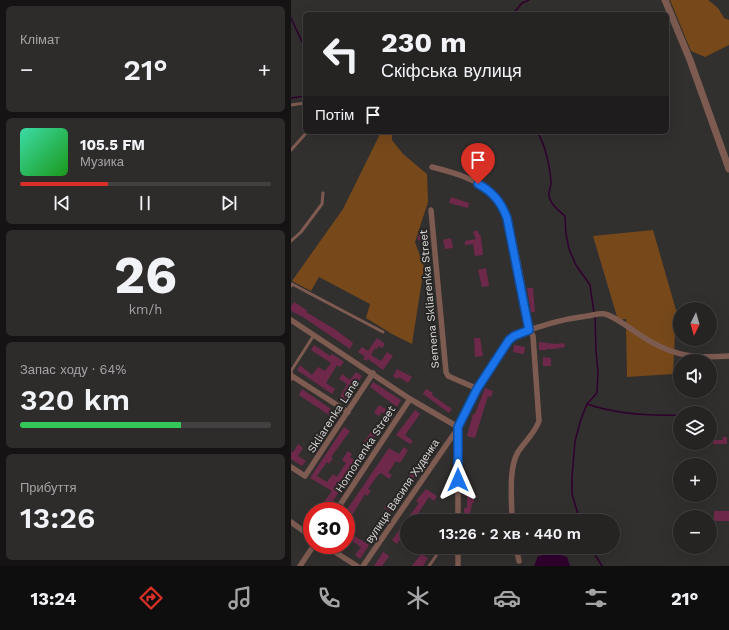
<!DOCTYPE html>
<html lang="uk">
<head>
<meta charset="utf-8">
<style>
  :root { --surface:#262323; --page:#2e2b2b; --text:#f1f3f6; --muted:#a4a4a6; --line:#424041; --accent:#d93025 }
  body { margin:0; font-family:"Work Sans",sans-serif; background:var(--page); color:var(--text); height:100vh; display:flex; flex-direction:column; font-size:15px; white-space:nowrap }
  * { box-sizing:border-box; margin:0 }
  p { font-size:13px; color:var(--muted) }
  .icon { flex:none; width:22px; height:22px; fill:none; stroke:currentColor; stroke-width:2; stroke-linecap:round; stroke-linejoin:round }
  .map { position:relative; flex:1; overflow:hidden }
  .details { display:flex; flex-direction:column; gap:6px; padding:6px; background:#151313; width:291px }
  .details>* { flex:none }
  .hud { position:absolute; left:12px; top:12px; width:366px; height:122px; border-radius:6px; box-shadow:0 4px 16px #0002,0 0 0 1px var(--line); background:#262323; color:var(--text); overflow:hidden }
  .needle { width:26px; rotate:185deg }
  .buttons { position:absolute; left:382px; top:302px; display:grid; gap:8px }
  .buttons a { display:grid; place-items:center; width:44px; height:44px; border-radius:50%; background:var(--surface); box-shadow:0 4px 16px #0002,0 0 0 1px var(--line); font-size:20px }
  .speed { position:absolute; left:12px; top:502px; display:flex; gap:8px; font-size:20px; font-weight:700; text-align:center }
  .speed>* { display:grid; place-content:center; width:52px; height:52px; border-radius:50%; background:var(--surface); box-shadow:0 4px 16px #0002,0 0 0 1px var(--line); line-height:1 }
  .speed .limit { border:6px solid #d22; background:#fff; color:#111 }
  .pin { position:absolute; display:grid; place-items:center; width:34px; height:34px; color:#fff; margin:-41px -17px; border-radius:50% 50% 50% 0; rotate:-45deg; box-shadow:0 0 4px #0007 }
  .pin .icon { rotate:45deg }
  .me { position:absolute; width:44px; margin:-22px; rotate:0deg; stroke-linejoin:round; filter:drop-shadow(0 0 3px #0008) }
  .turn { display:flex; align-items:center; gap:14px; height:84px; padding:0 12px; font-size:18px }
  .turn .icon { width:52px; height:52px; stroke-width:2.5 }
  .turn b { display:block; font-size:28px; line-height:34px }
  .then { display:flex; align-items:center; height:38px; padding:0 12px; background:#0003; gap:8px; font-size:15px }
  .big { font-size:30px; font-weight:600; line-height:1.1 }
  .details .tile { flex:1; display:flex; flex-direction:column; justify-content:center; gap:6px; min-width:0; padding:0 14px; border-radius:6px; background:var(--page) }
  .details .dial { align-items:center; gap:0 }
  .dial b { font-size:52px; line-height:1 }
  .song { display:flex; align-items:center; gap:12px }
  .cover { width:48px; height:48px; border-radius:6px; background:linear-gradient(135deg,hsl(160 70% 55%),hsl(120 70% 35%)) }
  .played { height:4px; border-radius:2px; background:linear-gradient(90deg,var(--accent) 35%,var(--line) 35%) }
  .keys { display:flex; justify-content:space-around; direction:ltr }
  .heat { display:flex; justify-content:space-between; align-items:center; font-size:22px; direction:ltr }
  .charge { height:6px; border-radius:3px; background:linear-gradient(90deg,#34c759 64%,var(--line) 0) }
  .trip { position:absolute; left:109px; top:514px; width:220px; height:40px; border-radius:20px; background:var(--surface); box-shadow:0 4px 16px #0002,0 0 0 1px var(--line); font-weight:600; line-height:40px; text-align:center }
  .menu { display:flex; height:64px; justify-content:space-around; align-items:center; background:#0f0e0e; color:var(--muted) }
  .menu .icon { width:28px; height:28px }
  .menu .active { color:var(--accent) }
  .menu b { font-size:18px; color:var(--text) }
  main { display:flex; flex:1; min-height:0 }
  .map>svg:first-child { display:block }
</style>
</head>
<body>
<main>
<section class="details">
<div class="tile"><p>Клімат</p>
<div class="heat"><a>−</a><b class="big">21°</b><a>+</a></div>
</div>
<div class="tile">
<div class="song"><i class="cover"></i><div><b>105.5 FM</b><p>Музика</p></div></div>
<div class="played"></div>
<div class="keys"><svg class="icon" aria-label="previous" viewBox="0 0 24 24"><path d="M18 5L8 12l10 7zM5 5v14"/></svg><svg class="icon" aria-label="pause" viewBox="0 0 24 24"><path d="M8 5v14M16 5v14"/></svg><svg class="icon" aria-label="next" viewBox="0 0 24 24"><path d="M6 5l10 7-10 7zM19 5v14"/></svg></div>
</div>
<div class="tile dial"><b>26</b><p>km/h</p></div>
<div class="tile"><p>Запас ходу · 64%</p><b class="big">320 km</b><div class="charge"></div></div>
<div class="tile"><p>Прибуття</p><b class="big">13:26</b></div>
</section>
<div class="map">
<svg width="438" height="566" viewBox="0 0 438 566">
  <rect width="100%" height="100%" fill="#322f2f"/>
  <g fill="#77491a">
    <polygon points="379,0 417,0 427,8 433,18 438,20 438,45 414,57 400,51"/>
    <polygon points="90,132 101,132 101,140 112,154 136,174 137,202 124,242 133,267 121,344 101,334 75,318 79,304 28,277 20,291 1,281 52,209"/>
    <polygon points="362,230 385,310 388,310 384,333 382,374 336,377 335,319 327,320 302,236"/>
  </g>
  <polygon fill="#30002e" points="258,554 267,554 276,557 279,566 243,566 247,556"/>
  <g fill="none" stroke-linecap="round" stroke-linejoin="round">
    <g stroke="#30002e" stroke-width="1.5">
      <polyline points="222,14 231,3 238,0"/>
      <polyline points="0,18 14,48"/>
      <polyline points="0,98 14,96"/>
      <path d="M 246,132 C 254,143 259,167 260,181 C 261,186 257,191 258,196 C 260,205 267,210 274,216 L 275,234 L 278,249 L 285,265 L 299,285 L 303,313"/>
      <path d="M 296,404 C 325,414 359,416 389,415"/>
      <polyline points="289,521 281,494 281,477 284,441 290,419 296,404 306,393 307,372 305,352 304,316"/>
      <polyline points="299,547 311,566"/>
    </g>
  </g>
  <g fill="#6e294a">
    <polygon points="160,197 178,203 177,208 158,203"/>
    <polygon points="186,230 190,237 192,255 184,256 182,244 174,245 174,241 185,239 182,232"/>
    <polygon points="130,231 137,234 133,242 126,239"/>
    <polygon points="160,238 162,248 154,249 152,240"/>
    <polygon points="195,268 198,286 191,287 187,270"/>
    <polygon points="236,288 242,288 244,312 240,312"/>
    <polygon points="3,302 16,310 15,312 45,330 62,343 59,349 12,317 0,311 0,306"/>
    <polygon points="86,338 94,344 91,348 88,346 86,349 84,348 80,355 90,361 96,352 102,356 92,370 77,359 76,361 72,359 74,357 67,352 71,347 77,351"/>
    <polygon points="183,338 189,338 192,356 184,357"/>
    <polygon points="248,342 265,344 273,343 274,347 264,349 255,349 255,350 248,350"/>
    <polygon points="23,345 39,356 41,354 53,362 49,367 46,365 35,383 44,389 41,394 6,370 9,365 21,375 27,367 34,371 40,363 20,350"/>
    <polygon points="223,345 234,347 233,354 222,352"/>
    <polygon points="252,357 260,358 260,366 252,366"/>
    <polygon points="106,369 121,377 117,383 108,377 106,379 102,376"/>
    <polygon points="65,372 71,376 54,403 48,399 56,384 48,379 51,374 59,380"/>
    <polygon points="82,382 110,400 106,407 79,387"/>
    <polygon points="194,388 202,391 200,397 197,396 184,438 176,436 182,414 184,414"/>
    <polygon points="11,389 47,414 44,419 8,395"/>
    <polygon points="135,389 142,393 141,395 161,409 158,413 132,394"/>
    <polygon points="88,405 103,414 100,419 91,412 88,416 83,413"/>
    <polygon points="124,410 129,414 114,435 122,441 119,444 105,435"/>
    <polygon points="87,422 92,425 79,446 73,442"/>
    <polygon points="53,427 59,431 40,457 42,458 38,464 36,462 26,476 36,482 42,474 46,477 55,463 51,460 57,451 61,454 59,457 67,463 38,507 32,503 41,491 19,478"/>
    <polygon points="431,437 436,437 436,444 422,444 422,440 432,440"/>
    <polygon points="7,444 12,448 7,456 15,461 11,466 0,459 0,451 2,453"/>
    <polygon points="113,447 117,450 109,463 105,461 97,473 101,475 98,479 90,473 87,475 77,489 80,491 76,496 74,494 55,525 55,511 98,448 108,454"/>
    <polygon points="124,468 128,471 119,483 114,480"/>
    <polygon points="135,489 146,496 143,501 138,497 122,521 116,521 116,531 106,544 101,540 128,503 125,501"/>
    <polygon points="174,490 181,490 181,499 183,499 183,503 181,503 178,521 173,521 173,508 176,508 176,496 174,496"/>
    <polygon points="106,493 111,496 100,512 93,508 97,502 99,503"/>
    <rect x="423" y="511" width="15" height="10"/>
    <polygon points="58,530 62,532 60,534 78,545 69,559 64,555 70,547 55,537"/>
    <polygon points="92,552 98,556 91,566 83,566"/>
    <polygon points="130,554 137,558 132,566 121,566"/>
  </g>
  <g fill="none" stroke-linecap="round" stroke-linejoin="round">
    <g stroke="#7d5b51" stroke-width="3">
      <polyline points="0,105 14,103"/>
      <polyline points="0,150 16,132"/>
      <polyline points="0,241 10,232 31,204 32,193"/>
      <polyline points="0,286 1,284 92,332"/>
      <polyline points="1,376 0,371 23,335"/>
      <polyline points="138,566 151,547"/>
    </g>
    <g stroke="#7d5b51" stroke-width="5.5">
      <path d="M 141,167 C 161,172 186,179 202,194 C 223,215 233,298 239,330 L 242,336 L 248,421 C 244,433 234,441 227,452 C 217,469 221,501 221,521"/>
      <polyline points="140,210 155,372 157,376 187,389"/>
      <polyline points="0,320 119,399 167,427"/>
      <polyline points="0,378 1,376 57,412"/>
      <polyline points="0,467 14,476 82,373"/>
      <polyline points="45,511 119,399"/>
      <path d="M 167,521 L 167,427 L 187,389 L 218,340 L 223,336 C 247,326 271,319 296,316 C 302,315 309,313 314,314 C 325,317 336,327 346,333 C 378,355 399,359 438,356"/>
      <polyline points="0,522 21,537"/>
      <polyline points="33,545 66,566"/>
      <polyline points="167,547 167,566"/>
      <polyline points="225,547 228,561"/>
      <polyline points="9,566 23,545"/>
      <polyline points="72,566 167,428"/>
    </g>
    <polyline stroke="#7d5b51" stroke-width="7" points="374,0 399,60 438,169"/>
  </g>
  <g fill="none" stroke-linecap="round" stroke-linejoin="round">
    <g stroke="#114b97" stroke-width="10">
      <path id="route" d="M 167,480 L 167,427 L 186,389 L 218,340 L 223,336 L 238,330 L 216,218 C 210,202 202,192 187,184"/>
    </g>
    <use href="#route" stroke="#1a73e8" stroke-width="7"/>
  </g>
  <g text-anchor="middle" stroke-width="4" stroke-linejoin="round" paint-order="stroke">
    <g font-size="11" fill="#d8d6d6" stroke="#282525">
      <text transform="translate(138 299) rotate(-95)" y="4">Semena Skliarenka Street</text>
      <text transform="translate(42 416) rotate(-57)" y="4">Skliarenka Lane</text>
      <text transform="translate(74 449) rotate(-57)" y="4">Homonenka Street</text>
      <text transform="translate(111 491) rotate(-56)" y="4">вулиця Василя Худенка</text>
    </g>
  </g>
</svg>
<div class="buttons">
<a><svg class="needle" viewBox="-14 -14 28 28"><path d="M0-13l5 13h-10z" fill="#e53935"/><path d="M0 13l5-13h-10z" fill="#a4a4a6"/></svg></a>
<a><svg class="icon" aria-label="sound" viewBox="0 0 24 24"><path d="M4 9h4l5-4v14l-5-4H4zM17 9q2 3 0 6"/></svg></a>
<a><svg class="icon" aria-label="layers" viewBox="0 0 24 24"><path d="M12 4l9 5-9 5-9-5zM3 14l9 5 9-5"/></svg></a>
<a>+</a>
<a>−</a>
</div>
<div class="speed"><div class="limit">30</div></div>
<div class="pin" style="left:187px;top:184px;background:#d93025"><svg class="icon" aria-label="arrive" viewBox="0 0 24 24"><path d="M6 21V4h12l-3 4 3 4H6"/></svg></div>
<svg class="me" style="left:167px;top:480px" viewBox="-20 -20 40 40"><path d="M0-17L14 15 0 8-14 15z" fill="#1a73e8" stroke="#fff" stroke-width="4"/></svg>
<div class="trip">13:26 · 2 хв · 440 m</div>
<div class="hud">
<div class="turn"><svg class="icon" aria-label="left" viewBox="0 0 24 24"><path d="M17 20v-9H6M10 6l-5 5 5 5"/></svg><div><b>230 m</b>Скіфська вулиця</div></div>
<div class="then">Потім<svg class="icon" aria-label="arrive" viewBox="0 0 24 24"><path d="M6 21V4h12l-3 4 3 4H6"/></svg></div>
</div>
</div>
</main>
<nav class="menu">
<b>13:24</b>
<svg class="icon active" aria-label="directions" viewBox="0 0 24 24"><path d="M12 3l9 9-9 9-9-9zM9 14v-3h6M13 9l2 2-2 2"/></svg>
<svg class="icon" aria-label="music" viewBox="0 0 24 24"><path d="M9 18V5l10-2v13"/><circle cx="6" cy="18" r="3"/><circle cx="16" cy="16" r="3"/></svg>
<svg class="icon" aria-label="phone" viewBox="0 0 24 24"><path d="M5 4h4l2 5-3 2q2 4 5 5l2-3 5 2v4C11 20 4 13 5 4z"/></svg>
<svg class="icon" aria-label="climate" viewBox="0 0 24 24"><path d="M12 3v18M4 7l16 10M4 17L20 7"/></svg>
<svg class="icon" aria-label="car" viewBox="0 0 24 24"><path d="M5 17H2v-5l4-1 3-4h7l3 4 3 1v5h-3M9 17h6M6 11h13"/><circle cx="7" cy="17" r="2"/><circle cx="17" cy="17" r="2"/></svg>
<svg class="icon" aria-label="filters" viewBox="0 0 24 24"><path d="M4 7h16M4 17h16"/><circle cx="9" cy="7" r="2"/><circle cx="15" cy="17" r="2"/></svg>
<b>21°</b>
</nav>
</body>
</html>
